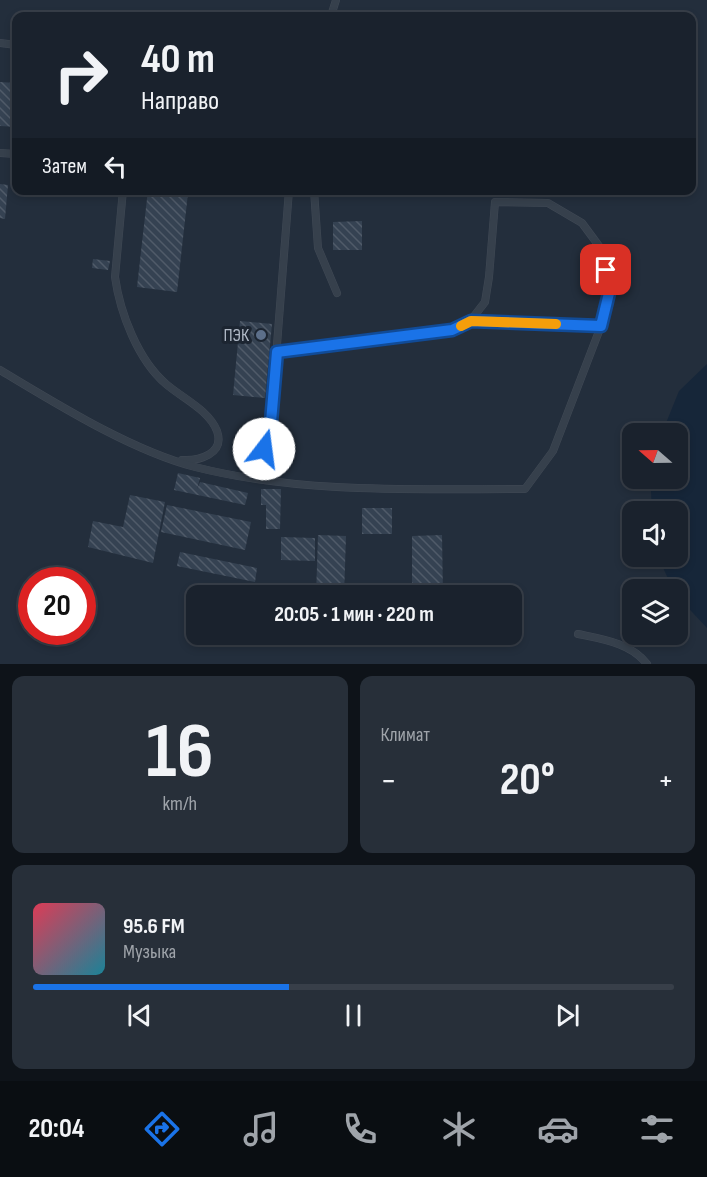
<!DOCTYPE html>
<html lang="ru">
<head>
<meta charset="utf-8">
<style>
  :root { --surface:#1a222d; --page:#272f39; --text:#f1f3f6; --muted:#9fa4aa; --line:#383f49; --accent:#1a73e8 }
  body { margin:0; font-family:"Sofia Sans Condensed",sans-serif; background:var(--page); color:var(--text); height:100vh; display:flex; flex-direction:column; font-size:22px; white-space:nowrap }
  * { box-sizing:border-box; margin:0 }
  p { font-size:20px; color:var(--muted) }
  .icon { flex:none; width:33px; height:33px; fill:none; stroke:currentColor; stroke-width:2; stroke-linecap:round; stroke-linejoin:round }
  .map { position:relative; height:664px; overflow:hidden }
  .side { display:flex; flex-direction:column; gap:12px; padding:12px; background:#0e1319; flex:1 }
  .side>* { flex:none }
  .banner { position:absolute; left:12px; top:12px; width:684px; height:183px; border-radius:12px; box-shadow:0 3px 9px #0003,0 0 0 2px var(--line); background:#1a222d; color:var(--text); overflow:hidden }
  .needle { width:39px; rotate:290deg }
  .fabs { position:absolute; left:622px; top:423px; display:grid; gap:12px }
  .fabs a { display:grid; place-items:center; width:66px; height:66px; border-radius:12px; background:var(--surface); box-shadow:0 3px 9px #0003,0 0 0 2px var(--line); font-size:30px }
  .speed { position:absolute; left:18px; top:567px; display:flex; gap:12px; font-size:30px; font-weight:700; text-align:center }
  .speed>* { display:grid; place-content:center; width:78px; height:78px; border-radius:50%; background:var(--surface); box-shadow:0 3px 9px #0003,0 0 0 2px var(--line); line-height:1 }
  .speed .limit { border:9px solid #d22; background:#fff; color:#111 }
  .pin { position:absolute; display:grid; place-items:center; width:51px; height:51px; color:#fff; margin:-26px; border-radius:12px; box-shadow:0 3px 9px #0006 }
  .me { position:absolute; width:66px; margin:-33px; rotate:15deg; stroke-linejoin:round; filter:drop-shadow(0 0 4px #0008) }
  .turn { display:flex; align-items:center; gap:21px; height:126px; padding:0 30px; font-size:27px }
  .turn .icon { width:78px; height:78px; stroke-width:2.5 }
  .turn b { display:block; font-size:42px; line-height:51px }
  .then { display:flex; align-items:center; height:57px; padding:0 30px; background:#0003; gap:12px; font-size:22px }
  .big { font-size:45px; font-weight:700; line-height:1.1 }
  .side .tile { flex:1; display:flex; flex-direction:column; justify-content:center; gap:9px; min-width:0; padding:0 21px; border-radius:12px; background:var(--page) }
  .side .dial { align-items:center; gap:0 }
  .dial b { font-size:78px; line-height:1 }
  .song { display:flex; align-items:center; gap:18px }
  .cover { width:72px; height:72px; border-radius:9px; background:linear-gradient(135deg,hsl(350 70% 55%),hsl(190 70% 35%)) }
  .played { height:6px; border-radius:3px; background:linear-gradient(90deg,var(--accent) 40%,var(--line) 40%) }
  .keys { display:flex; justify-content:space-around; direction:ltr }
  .heat { display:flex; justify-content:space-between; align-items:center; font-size:33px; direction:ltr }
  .side .tiles { flex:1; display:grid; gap:12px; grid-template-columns:1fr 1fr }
  .tile:last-child { grid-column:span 2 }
  .trip { position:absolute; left:186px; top:585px; width:336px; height:60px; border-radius:12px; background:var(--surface); box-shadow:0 3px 9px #0003,0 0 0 2px var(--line); font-weight:700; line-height:60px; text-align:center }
  .menu { display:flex; height:96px; justify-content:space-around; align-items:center; background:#0a0e12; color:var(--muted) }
  .menu .icon { width:42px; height:42px }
  .menu .active { color:var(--accent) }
  .menu b { font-size:27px; color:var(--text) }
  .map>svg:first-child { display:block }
</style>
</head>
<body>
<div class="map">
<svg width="707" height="664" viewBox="0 0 707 664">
  <defs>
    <pattern id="building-back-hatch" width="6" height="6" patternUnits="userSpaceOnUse" patternTransform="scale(1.5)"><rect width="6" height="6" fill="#354252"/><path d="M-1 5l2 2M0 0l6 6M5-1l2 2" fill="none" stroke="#505b69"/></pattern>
  </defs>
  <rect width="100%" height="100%" fill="#232e3c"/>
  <polygon fill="#162639" points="707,364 707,628 678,597 678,590 673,589 658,557 678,556 678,512 652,511 651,491 653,479 678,478 678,434 662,433 679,391"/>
  <g fill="url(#building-back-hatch)">
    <polygon points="0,82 16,83 16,127 0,126"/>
    <polygon points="0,184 8,185 5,219 0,218"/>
    <polygon points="148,190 188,193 177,292 137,287"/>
    <polygon points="362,221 362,250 333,250 333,222"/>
    <polygon points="93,259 110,261 108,270 92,268"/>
    <polygon points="240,321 272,324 265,398 233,395"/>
    <polygon points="178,473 200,478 197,489 200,482 248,493 245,505 174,490"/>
    <polygon points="261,489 281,489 280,529 266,529 266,505 261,505"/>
    <polygon points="130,495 165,502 153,563 88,547 93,521 123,527"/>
    <polygon points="167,505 251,522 245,550 161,532"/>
    <rect x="362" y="508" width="30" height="26"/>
    <polygon points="318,535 346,536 344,596 316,596"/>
    <polygon points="442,535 443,596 412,596 412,536"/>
    <polygon points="281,537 315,538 315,561 281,560"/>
    <polygon points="180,552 257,568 255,582 177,566"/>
  </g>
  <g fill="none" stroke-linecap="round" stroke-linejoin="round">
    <g stroke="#404955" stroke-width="8">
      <g id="service">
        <polyline points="331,16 336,0"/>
        <polyline points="0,43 16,45"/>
        <polyline points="0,153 16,154"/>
        <path d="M 123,190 L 115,277 C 120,313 138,360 166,384 C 182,398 209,410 217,431 C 225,454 199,461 182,460"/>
        <polyline points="314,190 318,248 337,293"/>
        <polyline points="471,320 601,326"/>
        <path d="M 0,370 C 57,404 130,450 195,467 C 302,494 415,489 525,489 L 553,451 L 601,326 L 610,289 L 602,250 L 582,223 L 548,203 L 495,202 L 489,277 L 485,302 L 471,320 L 451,331 L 277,353"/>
        <polyline points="248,476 264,449 271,422 289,190"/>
        <path d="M 578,634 C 602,639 631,643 647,664"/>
      </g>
    </g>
    <use href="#service" stroke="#36404c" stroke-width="7"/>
  </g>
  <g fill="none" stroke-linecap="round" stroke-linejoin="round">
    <g stroke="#114b97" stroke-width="15">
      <polyline id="route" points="264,449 271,422 277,352 452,330 471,321 601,326 610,289 606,270"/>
    </g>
    <use href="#route" stroke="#1a73e8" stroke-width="10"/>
    <polyline stroke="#f59e0b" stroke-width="10" points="461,326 471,321 556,324"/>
  </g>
  <circle fill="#5c6f8a" stroke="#1c2531" stroke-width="2" cx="261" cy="335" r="6"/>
  <g text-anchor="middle" stroke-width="6" stroke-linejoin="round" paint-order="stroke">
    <g font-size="18" fill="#b2bbc8" stroke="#1c2531" text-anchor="end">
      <text x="249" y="341">ПЭК</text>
    </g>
  </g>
</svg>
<div class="fabs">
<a><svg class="needle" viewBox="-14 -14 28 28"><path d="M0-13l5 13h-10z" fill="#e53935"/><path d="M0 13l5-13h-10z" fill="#9fa4aa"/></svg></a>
<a><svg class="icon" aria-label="sound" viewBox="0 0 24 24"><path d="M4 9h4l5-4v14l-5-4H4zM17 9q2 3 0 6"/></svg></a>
<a><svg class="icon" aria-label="layers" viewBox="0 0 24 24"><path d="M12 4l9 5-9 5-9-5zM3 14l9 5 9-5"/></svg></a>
</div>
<div class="speed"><div class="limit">20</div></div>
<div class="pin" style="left:606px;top:270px;background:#d93025"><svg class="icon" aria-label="arrive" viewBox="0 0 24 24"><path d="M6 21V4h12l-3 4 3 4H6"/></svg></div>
<svg class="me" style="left:264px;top:449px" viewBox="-20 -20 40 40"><circle r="19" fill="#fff"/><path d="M0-13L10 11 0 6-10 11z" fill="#1a73e8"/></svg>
<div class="trip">20:05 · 1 мин · 220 m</div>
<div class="banner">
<div class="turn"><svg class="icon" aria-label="right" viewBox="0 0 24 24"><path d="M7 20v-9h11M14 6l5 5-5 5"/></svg><div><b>40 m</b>Направо</div></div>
<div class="then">Затем<svg class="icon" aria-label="left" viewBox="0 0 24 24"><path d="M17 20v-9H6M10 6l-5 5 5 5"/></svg></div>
</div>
</div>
<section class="side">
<div class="tiles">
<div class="tile dial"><b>16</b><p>km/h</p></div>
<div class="tile"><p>Климат</p>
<div class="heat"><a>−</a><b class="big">20°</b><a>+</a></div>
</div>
<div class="tile">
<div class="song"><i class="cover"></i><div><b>95.6 FM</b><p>Музыка</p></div></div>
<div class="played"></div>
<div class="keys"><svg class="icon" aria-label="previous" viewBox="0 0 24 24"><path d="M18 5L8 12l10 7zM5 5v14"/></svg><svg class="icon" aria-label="pause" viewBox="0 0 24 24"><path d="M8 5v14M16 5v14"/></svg><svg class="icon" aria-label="next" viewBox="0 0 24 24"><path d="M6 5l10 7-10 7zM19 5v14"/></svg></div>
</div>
</div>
</section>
<nav class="menu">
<b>20:04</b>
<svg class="icon active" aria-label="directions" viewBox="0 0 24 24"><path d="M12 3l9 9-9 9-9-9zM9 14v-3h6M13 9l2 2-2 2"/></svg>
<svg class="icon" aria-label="music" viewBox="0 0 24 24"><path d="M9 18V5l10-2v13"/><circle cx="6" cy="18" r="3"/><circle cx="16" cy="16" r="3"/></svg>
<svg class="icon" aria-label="phone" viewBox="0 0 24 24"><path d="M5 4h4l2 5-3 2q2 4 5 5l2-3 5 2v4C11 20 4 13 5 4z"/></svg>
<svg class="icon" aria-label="climate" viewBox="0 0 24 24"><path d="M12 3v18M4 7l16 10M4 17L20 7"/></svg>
<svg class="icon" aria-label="car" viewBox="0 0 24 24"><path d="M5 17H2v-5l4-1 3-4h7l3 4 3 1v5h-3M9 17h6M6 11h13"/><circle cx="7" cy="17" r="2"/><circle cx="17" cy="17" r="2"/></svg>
<svg class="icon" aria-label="filters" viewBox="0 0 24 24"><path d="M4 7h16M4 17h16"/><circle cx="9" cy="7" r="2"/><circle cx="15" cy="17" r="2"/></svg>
</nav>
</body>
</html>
